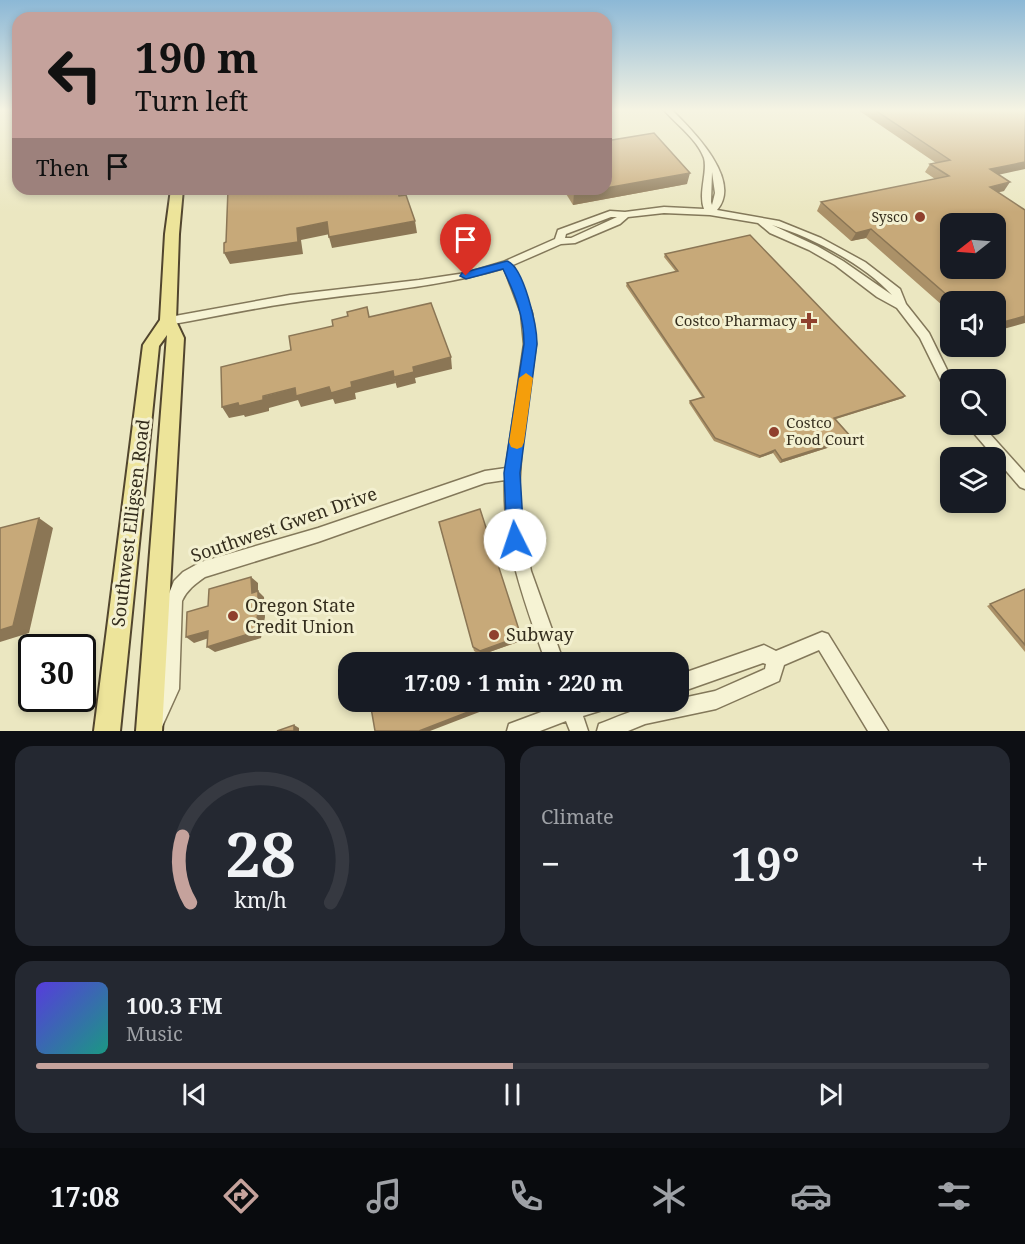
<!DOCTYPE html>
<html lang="en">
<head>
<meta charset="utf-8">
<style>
  :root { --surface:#171b24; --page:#242831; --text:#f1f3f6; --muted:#9ea1a6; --line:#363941; --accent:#c5a29c }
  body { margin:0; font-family:"Noto Serif",serif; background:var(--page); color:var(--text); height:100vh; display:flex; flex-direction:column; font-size:22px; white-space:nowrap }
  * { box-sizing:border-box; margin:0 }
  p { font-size:20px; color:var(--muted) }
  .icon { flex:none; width:33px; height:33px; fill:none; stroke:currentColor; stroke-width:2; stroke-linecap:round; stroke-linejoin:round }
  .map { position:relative; height:731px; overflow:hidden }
  .details { display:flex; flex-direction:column; gap:15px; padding:15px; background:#0d0f14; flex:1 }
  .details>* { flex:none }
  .banner { position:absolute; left:12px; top:12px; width:600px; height:183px; border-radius:18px; box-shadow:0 3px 9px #0003; background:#c5a29c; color:#111; overflow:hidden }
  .needle { width:39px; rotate:253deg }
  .buttons { position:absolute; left:940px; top:213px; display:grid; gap:12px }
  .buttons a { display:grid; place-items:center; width:66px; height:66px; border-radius:12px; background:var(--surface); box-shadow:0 3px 9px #0003; font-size:30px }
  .speed { position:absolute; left:18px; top:634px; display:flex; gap:12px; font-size:30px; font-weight:700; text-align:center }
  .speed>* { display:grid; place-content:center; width:78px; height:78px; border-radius:50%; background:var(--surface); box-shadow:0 3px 9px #0003; line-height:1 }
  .speed .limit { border:3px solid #111; border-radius:9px; background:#fff; color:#111 }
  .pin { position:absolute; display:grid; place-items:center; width:51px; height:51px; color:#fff; margin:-62px -26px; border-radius:50% 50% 50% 0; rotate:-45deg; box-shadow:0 0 6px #0007 }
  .pin .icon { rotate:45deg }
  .me { position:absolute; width:66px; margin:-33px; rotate:356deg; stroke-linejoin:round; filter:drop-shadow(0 0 4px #0008) }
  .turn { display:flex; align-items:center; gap:21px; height:126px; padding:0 24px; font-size:27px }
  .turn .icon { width:78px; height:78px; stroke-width:2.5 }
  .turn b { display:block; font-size:42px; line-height:51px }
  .then { display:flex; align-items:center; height:57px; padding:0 24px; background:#0003; gap:12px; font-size:22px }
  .big { font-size:45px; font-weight:700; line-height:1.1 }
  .details .widget { flex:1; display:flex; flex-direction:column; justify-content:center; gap:9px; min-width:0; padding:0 21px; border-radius:18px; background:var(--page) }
  .details .dial { align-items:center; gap:0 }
  .dial svg { height:156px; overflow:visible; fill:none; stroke:var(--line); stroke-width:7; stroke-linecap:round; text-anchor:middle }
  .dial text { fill:var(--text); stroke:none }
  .song { display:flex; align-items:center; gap:18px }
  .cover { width:72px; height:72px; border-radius:9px; background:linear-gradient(135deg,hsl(250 70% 55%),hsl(170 70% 35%)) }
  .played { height:6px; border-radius:3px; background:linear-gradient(90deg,var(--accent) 50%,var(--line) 50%) }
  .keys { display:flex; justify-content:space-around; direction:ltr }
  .heat { display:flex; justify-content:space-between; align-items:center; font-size:33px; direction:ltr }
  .details .tiles { flex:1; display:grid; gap:15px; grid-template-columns:1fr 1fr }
  .widget:last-child { grid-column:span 2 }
  .trip { position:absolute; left:338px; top:652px; width:351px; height:60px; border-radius:18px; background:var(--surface); box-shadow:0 3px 9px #0003; font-weight:700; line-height:60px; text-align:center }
  .tabs { display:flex; height:96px; justify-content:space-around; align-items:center; background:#090b0e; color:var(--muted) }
  .tabs .icon { width:42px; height:42px }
  .tabs .current { color:var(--accent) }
  .tabs b { font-size:27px; color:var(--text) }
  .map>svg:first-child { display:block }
</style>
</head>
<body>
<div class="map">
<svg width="1025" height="731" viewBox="0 0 1025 731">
  <rect width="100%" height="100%" fill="#ebe7c1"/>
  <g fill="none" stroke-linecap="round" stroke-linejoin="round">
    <g stroke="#83785a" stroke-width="3">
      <g id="minor">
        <path d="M 664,110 L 672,110 C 692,130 743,180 717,210 L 779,221 L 821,238 L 865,262 L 900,289 L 906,304 L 929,333 L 952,380 L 951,395 L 947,393 L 920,338 L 897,308 L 877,297 L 835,265 L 809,250 L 770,233 L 758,223 L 710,215 L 664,213 L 628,217 L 620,224 L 575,243 L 561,244 L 513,265 L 532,313 L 536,344 L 522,442 L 519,491 L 520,516 L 531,571 L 564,663 L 546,663 C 525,603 502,545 505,480 L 485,483 L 318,542 L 205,577 C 195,584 187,590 182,601 L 179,689 L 160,731 L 141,731 L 161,688 L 166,601 L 174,581 L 183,572 L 201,562 L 318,528 L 485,471 L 506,468 L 524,344 L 521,313 L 504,268 C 434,289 362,292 290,303 C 249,309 209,318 168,325 L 162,321 L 164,318 L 290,295 L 419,280 L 466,273 L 503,262 L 555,239 L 558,230 L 610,211 L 625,212 L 664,207 L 704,209 C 698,193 708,171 704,158 C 697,139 677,125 664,110 ZM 712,172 L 715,193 L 712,205 L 711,202 ZM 611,217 L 617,217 L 571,238 L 565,238 L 566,234 ZM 772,225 C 811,237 864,264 892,295 L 843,261 L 817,246 Z"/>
        <polygon points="966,424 981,424 1025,473 1025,489 1020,487"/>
        <path d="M 822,632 L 828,634 L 888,731 L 868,731 L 819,650 L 784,665 L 779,681 L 716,709 L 645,724 L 628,731 L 597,731 L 599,724 C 625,714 650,702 678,702 L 678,699 L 715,691 L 765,669 L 766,664 L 763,663 L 678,693 L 678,675 L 764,645 L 776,651 Z"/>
        <polygon points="561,702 612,702 609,708 583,716 588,731 570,731 566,721 540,731 507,731 509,724 560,705"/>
      </g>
    </g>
    <g stroke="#51452e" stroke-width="4">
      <polygon id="major" points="171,189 183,189 179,234 176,321 184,338 162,731 136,731 167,335 159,346 120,731 94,731 143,345 160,320 165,234"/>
    </g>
    <use href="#minor" fill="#f6f3d4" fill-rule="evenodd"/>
    <use href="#major" fill="#ede49a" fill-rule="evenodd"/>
  </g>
  <g fill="#ab9168">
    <polygon points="858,110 1025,110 999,175 1004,191 999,192 996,302 951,302 951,313 866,238 851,241 817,211 821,202 935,179 925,172 930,164 936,163"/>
    <polygon points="687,184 573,205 563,189 606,189"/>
    <polygon points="665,254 905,396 903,398 836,419 852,438 849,441 780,463 773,453 759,458 714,441 689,403 690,401 702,397 626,286 627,283 676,272 664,257"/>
    <polygon points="439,522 521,636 521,641 481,655 474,651"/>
    <polygon points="1025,589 1025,652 987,606"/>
  </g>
  <g fill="#8b7655">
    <polygon points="1025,162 1025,169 984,178 990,169"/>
    <polygon points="690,173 687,184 573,205 574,193 597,189 606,189 606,188"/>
    <polygon points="1010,182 1004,191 984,195 990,187"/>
    <polygon points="415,221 417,233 332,248 329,237"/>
    <polygon points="327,222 330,234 301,240 303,254 230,264 224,253 297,228"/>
    <polygon points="871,229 866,238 851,241 856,233"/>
    <polygon points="1025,316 1025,323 996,331 996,324"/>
    <polygon points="451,357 452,369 415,378 416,383 397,388 394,377 413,367"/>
    <polygon points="393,371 396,383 355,393 356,399 335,404 333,399 301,407 298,400 269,408 269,411 245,417 244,415 229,418 222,407 295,388 351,382"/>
    <polygon points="905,396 903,398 832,420 834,418"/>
    <polygon points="852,438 849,441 780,463 782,460"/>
    <polygon points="775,450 773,453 759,458 760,456"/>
    <polygon points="39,518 53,528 29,633 0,642 0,630"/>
    <polygon points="251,577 258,583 258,591 264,597 265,617 261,638 215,652 207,647 252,593"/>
    <polygon points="208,631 215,636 194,643 186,637"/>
    <polygon points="521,636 521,641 481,655 480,651"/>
    <polygon points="481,707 482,711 430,731 419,731"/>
    <polygon points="294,725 299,728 299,731 294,731"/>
  </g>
  <g fill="#c7a979" stroke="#8b7655" stroke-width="1.5" fill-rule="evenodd">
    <path d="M 875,110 L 1025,110 L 1025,162 L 990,169 L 1010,182 L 990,187 L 1025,210 L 1025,316 L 996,324 L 996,302 L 955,302 L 871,229 L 856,233 L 821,202 L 949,176 L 930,164 L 950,160 ZM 951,224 L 996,224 L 996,268 L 951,268 Z"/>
    <polygon points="654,133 690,173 606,188 606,141"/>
    <polygon points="228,189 397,189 399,196 406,195 415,221 329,237 327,222 297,228 298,242 224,253 224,243 226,242"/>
    <polygon points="572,189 597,189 574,193"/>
    <polygon points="750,235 905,396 834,418 852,438 782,460 775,450 760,456 715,438 690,401 704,397 627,283 678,271 665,254"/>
    <polygon points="431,303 451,357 413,367 414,372 394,377 393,371 351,382 352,387 331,393 329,387 296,396 295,388 263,396 263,400 239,406 238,403 222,407 221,367 291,350 289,336 333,326 332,320 348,316 347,312 367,307 369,317"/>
    <polygon points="480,509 521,636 480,651 473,647 439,522"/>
    <polygon points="39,518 13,626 0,630 0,528"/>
    <polygon points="251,577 252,593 258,591 258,612 255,632 207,647 208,631 186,637 187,612 208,606 209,589"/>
    <polygon points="1025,589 1025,645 990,604"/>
    <polygon points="370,702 479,702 481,707 419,731 375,731"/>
    <polygon points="294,725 294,731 277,731"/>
  </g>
  <linearGradient id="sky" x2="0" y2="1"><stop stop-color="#8cb8d6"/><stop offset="0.52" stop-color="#f6f4e3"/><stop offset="1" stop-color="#f6f4e3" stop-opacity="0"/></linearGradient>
  <rect width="1025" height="212" fill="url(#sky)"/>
  <path fill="#1a73e8" stroke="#114b97" stroke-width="1.5" d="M 507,261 C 524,267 537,326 537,344 L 520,473 L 524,540 L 521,545 L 515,548 L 509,545 L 507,540 L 504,473 L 524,344 C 524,316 515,294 503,269 L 466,279 L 460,276 L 462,273 Z"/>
  <polygon fill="#f59e0b" points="526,373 533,378 524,442 522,447 517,449 511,447 509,442 519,378"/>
  <g fill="#8f402d" stroke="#f3f0d0" stroke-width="2">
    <circle cx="920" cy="217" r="6"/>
    <path d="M806 312h6v6h6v6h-6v6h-6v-6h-6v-6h6z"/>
    <circle cx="774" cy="432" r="6"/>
    <circle cx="233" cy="616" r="6"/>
    <circle cx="494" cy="635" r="6"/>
  </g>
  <g text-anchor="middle" stroke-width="6" stroke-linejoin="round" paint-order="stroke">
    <g font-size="14" fill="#342d1d" stroke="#f3f0d0" text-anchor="end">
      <text x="908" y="222">Sysco</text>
    </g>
    <g font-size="15" fill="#342d1d" stroke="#f3f0d0" text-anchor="end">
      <text x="797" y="326">Costco Pharmacy</text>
      <text x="786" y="428" text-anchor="start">Costco<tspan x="786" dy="17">Food Court</tspan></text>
    </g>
    <g font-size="18" fill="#342d1d" stroke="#f3f0d0">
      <text transform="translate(131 523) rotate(-83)" y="6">Southwest Elligsen Road</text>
      <text transform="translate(284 525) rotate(-19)" y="6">Southwest Gwen Drive</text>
    </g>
    <g font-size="18" fill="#342d1d" stroke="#f3f0d0" text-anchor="start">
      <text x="245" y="612">Oregon State<tspan x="245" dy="21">Credit Union</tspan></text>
      <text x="506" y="641">Subway</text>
    </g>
  </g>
</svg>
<div class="buttons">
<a><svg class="needle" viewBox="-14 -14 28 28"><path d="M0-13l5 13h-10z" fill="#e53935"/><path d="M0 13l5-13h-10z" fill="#9ea1a6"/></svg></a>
<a><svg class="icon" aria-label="sound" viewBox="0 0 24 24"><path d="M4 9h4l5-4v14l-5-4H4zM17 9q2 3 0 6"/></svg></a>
<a><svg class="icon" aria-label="search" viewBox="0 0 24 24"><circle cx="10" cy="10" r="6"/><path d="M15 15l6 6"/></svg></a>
<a><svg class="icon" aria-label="layers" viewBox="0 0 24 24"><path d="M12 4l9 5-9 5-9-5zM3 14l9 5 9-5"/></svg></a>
</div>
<div class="speed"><div class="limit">30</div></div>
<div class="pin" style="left:466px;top:276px;background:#d93025"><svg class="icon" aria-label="arrive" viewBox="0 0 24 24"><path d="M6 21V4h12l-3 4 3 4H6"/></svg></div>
<svg class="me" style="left:515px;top:540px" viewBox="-20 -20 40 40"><circle r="19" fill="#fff"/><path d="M0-13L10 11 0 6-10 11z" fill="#1a73e8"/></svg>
<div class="trip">17:09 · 1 min · 220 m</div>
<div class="banner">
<div class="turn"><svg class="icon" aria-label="left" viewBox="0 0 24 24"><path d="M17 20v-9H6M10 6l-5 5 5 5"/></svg><div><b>190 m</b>Turn left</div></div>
<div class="then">Then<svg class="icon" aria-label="arrive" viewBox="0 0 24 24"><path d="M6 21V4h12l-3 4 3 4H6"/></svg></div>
</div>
</div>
<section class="details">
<div class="tiles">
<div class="widget dial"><svg viewBox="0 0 100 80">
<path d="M14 69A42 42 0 1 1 86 69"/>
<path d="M14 69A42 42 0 0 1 10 35" stroke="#c5a29c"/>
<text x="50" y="56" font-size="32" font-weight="700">28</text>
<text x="50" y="72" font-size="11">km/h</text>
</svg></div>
<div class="widget"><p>Climate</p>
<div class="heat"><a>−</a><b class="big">19°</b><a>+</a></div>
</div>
<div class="widget">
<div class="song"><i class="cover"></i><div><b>100.3 FM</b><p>Music</p></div></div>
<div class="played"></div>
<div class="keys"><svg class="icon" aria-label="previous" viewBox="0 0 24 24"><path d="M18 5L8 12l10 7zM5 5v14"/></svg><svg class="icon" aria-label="pause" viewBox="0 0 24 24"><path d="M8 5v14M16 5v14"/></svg><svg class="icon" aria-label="next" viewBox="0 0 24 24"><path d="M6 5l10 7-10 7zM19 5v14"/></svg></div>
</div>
</div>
</section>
<nav class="tabs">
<b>17:08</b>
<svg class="icon current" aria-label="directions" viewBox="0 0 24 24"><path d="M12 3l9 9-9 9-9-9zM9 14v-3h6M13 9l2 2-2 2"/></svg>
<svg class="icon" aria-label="music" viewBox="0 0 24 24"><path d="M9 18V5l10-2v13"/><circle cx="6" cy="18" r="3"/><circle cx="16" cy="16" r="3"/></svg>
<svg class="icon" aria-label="phone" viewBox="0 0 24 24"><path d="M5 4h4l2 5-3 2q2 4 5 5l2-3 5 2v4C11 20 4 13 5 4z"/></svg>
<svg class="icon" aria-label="climate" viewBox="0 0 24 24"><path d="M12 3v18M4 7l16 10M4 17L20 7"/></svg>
<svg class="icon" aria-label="car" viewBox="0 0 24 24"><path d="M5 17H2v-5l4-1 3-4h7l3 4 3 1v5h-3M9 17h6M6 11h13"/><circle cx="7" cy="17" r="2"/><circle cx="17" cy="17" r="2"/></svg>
<svg class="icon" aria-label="filters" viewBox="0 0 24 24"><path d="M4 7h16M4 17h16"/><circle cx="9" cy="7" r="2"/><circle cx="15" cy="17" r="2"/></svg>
</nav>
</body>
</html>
